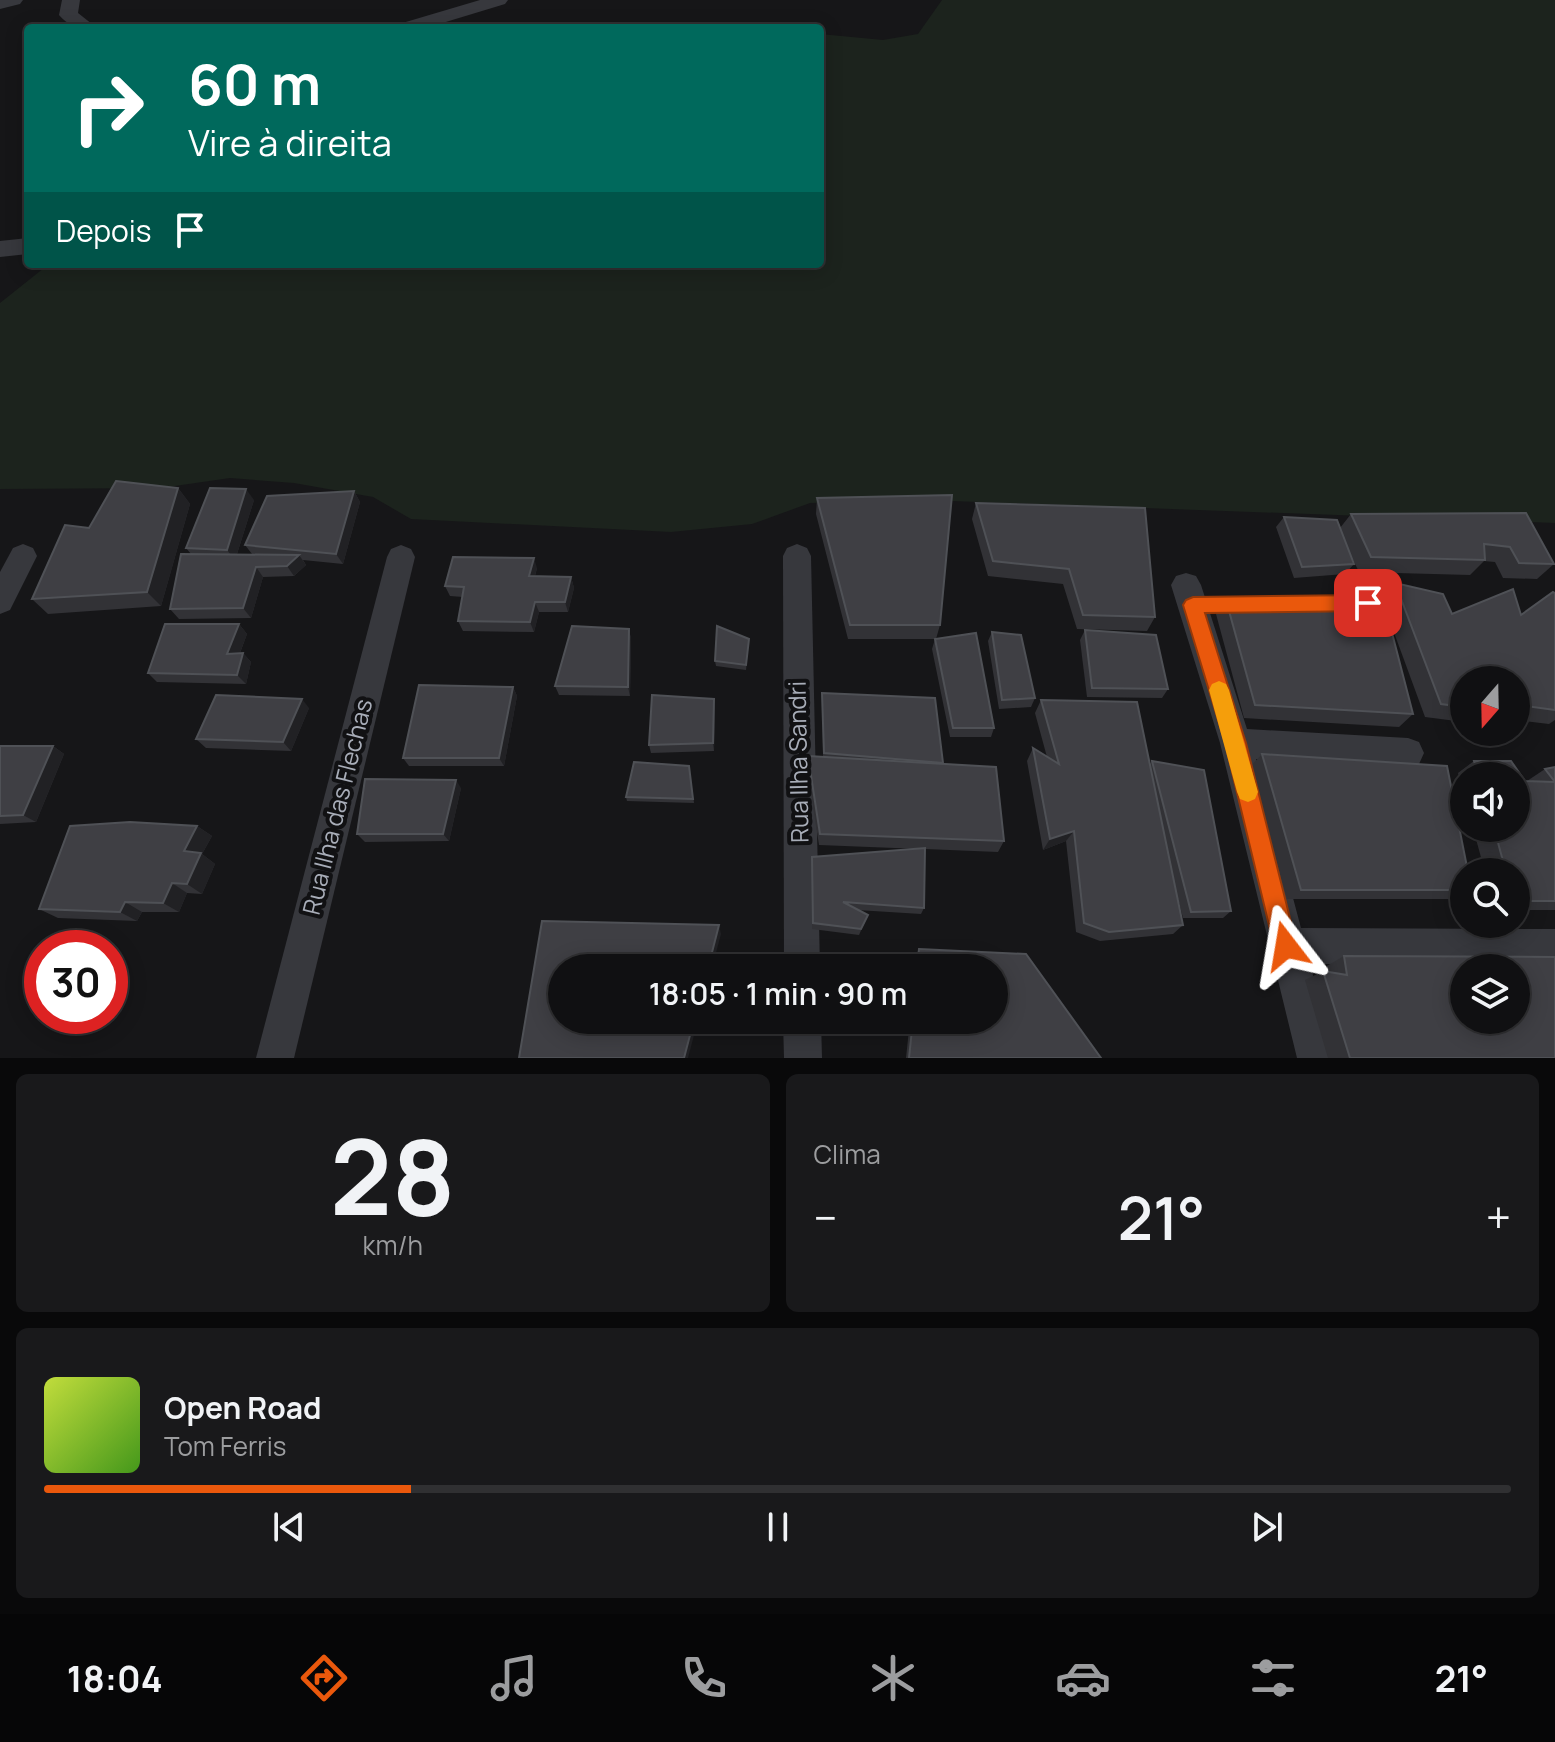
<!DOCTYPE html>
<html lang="pt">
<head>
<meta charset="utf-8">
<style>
  :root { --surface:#101012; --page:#19191b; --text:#f1f3f6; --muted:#9c9d9f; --line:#303032; --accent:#ea580c }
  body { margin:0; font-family:Manrope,sans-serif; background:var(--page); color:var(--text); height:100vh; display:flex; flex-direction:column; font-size:30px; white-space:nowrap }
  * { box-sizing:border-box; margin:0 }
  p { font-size:26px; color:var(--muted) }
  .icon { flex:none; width:44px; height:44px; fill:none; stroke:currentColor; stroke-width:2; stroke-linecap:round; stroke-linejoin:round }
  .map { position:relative; height:1058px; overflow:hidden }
  .details { display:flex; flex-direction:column; gap:16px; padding:16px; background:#09090a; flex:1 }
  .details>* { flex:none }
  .hud { position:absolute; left:24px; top:24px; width:800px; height:244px; border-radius:8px; box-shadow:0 4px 20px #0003,0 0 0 2px var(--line); background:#00695c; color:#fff; overflow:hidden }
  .needle { width:52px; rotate:200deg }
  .fabs { position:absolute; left:1450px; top:666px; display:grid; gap:16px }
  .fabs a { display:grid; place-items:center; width:80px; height:80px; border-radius:50%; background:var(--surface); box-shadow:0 4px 20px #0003,0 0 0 2px var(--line); font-size:40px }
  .speed { position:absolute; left:24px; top:930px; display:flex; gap:16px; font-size:40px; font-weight:700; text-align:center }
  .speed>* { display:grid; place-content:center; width:104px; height:104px; border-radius:50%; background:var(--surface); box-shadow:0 4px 20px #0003,0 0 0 2px var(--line); line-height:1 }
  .speed .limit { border:12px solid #d22; background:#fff; color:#111 }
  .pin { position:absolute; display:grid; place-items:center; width:68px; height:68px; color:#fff; margin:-34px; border-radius:16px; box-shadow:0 4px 12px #0006 }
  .me { position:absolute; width:88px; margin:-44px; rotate:346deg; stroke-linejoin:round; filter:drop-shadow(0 0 6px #0008) }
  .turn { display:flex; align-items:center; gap:28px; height:168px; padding:0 32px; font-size:36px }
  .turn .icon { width:104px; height:104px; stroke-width:2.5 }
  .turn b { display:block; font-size:56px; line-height:68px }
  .then { display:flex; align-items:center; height:76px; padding:0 32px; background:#0003; gap:16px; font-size:30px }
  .big { font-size:60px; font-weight:600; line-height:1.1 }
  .details .tile { flex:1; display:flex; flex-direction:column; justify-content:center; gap:12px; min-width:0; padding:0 28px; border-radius:12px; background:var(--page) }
  .details .dial { align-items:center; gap:0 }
  .dial b { font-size:104px; line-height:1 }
  .song { display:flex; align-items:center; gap:24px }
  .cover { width:96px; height:96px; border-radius:12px; background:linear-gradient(135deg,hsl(70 70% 55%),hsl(100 70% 35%)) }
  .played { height:8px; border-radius:4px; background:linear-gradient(90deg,var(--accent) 25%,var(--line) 25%) }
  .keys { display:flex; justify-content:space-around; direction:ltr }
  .heat { display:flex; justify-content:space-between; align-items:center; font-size:44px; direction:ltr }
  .details .tiles { flex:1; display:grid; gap:16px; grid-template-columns:1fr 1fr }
  .tile:last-child { grid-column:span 2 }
  .trip { position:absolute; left:548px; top:954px; width:460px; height:80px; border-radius:40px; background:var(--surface); box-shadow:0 4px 20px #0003,0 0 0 2px var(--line); font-weight:600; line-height:80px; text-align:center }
  .tabs { display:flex; height:128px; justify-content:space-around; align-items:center; background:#060607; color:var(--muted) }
  .tabs .icon { width:56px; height:56px }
  .tabs .selected { color:var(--accent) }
  .tabs b { font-size:36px; color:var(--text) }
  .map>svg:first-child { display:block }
</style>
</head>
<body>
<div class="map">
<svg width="1555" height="1058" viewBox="0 0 1555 1058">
  <rect width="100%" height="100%" fill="#161618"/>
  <polygon fill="#1c231d" points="942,0 1555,0 1555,523 925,500 810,503 752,524 671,532 411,519 373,497 294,483 230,478 161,488 0,489 0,303 49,264 820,264 820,34 883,40 918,34"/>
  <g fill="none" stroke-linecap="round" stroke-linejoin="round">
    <g fill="#37383d" fill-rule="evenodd">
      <polygon points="0,0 23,0 20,4 0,9"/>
      <path d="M 62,0 L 80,0 L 78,13 L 97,28 C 81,28 70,28 59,15 Z"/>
      <polygon points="480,0 508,0 505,4 426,28 397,28 399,24"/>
      <polygon points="28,238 28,254 0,257 0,241"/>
      <polygon points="23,544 33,548 37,556 10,610 0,614 0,572 13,548"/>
      <polygon points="797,544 807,548 811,556 820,968 784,968 783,556 787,548"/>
      <polygon points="401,545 411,549 415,557 294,1058 256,1058 387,557 391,549"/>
      <polygon points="1186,573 1196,576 1201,585 1247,729 1408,738 1419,742 1424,753 1419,764 1408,768 1256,759 1301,928 1555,929 1555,965 1310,964 1335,1058 1297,1058 1220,743 1171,585 1176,576"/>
      <polygon points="783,1020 821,1020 822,1058 784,1058"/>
    </g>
  </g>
  <g fill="#323236">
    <polygon points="178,488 190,504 161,606 48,614 32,599 89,528"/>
    <polygon points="354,491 360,502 343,564 303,560 306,565 294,576 263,577 251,618 179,619 170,609 191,554 186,548 254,500 237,554 252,554 245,545"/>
    <polygon points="817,498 940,625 936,639 994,728 991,737 950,737 932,649 935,639 848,639 816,514"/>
    <polygon points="976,503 1155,617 1147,631 1077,629 1063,584 988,576 972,519"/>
    <polygon points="1526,513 1554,564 1537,579 1503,578 1495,562 1484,561 1470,575 1359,572 1346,545 1354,564 1345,574 1294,578 1276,527 1284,517 1340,528 1351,514"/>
    <polygon points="537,568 535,576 571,577 574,588 568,612 539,612 534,632 463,631 458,621 463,597 450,596 445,586"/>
    <polygon points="1395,583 1452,614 1521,615 1555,593 1555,720 1549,724 1516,720 1516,680 1464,680 1464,722 1425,717 1385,608 1413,714 1399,727 1244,718 1216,614 1226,600 1383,602 1381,598"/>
    <polygon points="239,624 247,634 240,653 243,653 251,662 246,684 157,682 148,673"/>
    <polygon points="629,629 631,639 630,696 559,695 555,686"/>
    <polygon points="1085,630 1168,689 1162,698 1087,697 1080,640"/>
    <polygon points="992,632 1035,698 1031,707 999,709 988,641"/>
    <polygon points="749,639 746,670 716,666 715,661"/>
    <polygon points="513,687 517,696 504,766 409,766 403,758"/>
    <polygon points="822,693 943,764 1004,841 998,852 925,849 924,908 921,914 857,910 868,915 859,935 812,929 812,857 920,849 819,845 807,768 808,756 823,757"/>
    <polygon points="1041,700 1150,764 1152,761 1231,911 1223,918 1183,918 1174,883 1183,925 1173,934 1100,941 1076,932 1066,841 1043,850 1027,761 1033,748 1047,757 1035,713"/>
    <polygon points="309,708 291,751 206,748 196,739"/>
    <polygon points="715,708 714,751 651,753 649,745"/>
    <polygon points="0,746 53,746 64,754 36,822 0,824"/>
    <polygon points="1262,754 1464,872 1464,894 1454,899 1287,899 1250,767"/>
    <polygon points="1474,761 1511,761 1525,781 1527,781 1545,769 1555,767 1555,910 1516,910 1516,872 1485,872 1473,828 1516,828 1516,776 1464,776 1464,796 1458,773"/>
    <polygon points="689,766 694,803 627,801 626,797"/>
    <polygon points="461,788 449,841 365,842 357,834"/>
    <polygon points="197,826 212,836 202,854 215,864 202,894 187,893 179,912 142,912 137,921 58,918 39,909"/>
    <polygon points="919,949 1026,954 1101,1058 906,1058 910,1020 994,1020 994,968 914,968 915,957"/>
    <polygon points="1344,956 1555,1058 1328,1058 1305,980 1323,971 1326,971 1325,967"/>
  </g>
  <g fill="#212124">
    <polygon points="178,488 190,504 161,606 147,592"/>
    <polygon points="246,489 254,500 235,560 227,550"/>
    <polygon points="354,491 360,502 343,564 336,554"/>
    <polygon points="299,555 306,565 294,576 287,566"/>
    <polygon points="534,558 537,568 532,586 529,576"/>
    <polygon points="256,567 263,577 251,618 243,608"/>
    <polygon points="571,577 574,588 568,612 565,602"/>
    <polygon points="535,602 539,612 534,632 530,622"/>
    <polygon points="239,624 247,634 236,663 227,654"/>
    <polygon points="629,629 631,639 630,696 628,687"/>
    <polygon points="243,653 251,662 246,684 237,675"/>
    <polygon points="513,687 517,696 504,766 499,758"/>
    <polygon points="302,699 309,708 291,751 283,742"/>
    <polygon points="714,699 715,708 714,751 713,743"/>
    <polygon points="53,746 64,754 36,822 23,815"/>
    <polygon points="456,780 461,788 449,841 443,834"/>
    <polygon points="197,826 212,836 202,854 215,864 202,894 187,884 184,851"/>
    <polygon points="1074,831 1066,841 1043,850 1050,839"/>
    <polygon points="172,883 187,893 179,912 163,903"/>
    <polygon points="125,902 142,912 137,921 120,912"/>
    <polygon points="719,925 721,934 712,968 708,968"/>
    <polygon points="694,1020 698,1020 688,1058 684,1058"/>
  </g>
  <g fill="#3f3f44" stroke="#4f5156" stroke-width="2" fill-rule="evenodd">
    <polygon points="116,481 178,488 147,592 32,599 65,525 89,528"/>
    <polygon points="210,488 246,489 227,550 186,548"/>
    <polygon points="354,491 336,554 245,545 267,496"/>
    <polygon points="952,495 940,625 850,625 817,498"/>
    <polygon points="976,503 1145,508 1155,617 1083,615 1069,569 993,561"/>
    <polygon points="1526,513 1554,564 1519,563 1510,547 1484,544 1485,560 1371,557 1351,514"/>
    <polygon points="1284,517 1337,520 1354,564 1302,567"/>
    <polygon points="181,554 299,555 287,566 256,567 243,608 170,609"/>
    <polygon points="453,557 534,558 529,576 571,577 565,602 535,602 530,622 458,621 464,587 445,586"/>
    <polygon points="1395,583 1443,594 1452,614 1513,589 1521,615 1553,592 1555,593 1555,710 1518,705 1516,700 1516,680 1464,680 1464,707 1441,704"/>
    <polygon points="1226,600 1384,602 1413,714 1255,705"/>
    <polygon points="165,624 239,624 227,654 243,653 237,675 148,673"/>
    <polygon points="572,626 629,629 628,687 555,686"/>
    <polygon points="717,626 749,639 746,665 715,661"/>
    <polygon points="1085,630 1156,635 1168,689 1092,688"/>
    <polygon points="992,632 1021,635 1035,698 1002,700"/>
    <polygon points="976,633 994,728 953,728 935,639"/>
    <polygon points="419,685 513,687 499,758 403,758"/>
    <polygon points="822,693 935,698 943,763 824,753"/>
    <polygon points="216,695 302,699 283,742 196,739"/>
    <polygon points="652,695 714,699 713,743 649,745"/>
    <polygon points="1041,700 1137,702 1183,925 1109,932 1084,923 1074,831 1050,839 1033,748 1059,764"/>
    <polygon points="0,746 53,746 23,815 0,816"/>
    <polygon points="1262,754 1447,766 1468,872 1464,872 1464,890 1301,890"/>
    <polygon points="808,756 996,767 1004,841 820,834"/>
    <polygon points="1152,761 1204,770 1231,911 1191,912"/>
    <polygon points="1474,761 1511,761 1525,781 1555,782 1555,901 1516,901 1516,872 1506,872 1494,828 1516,828 1516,776 1479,776"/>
    <polygon points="634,762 689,766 693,799 626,797"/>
    <polygon points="1555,767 1555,782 1545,769"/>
    <polygon points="365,779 456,780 443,834 357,834"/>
    <polygon points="130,822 197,826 184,851 201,853 187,884 172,883 163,903 125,902 120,912 39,909 70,826"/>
    <polygon points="925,848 924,908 843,902 868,915 861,929 813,923 812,857"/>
    <polygon points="542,921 719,925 708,968 562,968 562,1020 694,1020 684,1058 519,1058"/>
    <polygon points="919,949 1026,954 1101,1058 909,1058 913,1020 994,1020 994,968 917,968"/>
    <path d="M 1344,956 L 1555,957 L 1555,1058 L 1350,1058 L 1323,971 L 1347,975 ZM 1464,968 L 1516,968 L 1516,1020 L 1464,1020 Z"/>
  </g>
  <polygon fill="#ea580c" stroke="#983908" stroke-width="2" points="1368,595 1375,597 1377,603 1375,609 1368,611 1205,613 1246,743 1297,946 1294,954 1286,957 1277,954 1274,946 1225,743 1183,605 1186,600 1193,597"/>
  <polygon fill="#f59e0b" points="1219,681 1226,684 1229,690 1258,792 1255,799 1248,802 1240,799 1237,792 1209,690 1212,684"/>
  <g text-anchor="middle" stroke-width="8" stroke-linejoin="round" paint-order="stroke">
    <g font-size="24" fill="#a8adb8" stroke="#111113">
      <text transform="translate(799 762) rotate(-91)" y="8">Rua Ilha Sandri</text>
      <text transform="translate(338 807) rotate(-76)" y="8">Rua Ilha das Flechas</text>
    </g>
  </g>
</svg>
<div class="fabs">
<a><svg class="needle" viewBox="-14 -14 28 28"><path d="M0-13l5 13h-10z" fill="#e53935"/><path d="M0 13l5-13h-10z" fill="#9c9d9f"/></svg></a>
<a><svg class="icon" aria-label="sound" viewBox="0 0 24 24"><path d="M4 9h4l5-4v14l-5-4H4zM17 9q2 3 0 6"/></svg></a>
<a><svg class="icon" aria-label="search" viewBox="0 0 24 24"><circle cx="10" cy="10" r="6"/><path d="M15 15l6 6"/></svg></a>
<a><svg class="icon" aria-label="layers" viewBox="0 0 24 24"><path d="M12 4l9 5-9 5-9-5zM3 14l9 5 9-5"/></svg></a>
</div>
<div class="speed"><div class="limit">30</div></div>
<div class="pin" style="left:1368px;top:603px;background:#d93025"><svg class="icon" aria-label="arrive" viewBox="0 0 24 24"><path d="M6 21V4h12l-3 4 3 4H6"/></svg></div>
<svg class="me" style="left:1286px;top:946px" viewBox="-20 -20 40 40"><path d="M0-17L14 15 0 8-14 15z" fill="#ea580c" stroke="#fff" stroke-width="4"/></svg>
<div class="trip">18:05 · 1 min · 90 m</div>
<div class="hud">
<div class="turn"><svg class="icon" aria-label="right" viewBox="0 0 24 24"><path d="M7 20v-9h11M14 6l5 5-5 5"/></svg><div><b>60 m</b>Vire à direita</div></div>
<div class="then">Depois<svg class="icon" aria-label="arrive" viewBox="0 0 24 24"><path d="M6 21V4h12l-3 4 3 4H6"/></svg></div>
</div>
</div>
<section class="details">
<div class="tiles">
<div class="tile dial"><b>28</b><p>km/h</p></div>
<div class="tile"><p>Clima</p>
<div class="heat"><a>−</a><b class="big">21°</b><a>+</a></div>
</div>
<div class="tile">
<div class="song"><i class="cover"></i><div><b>Open Road</b><p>Tom Ferris</p></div></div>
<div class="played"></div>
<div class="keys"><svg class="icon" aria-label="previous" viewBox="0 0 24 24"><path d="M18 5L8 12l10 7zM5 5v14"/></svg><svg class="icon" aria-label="pause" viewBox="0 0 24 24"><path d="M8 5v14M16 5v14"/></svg><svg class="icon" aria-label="next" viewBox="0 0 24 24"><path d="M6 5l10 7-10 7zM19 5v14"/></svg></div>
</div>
</div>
</section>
<nav class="tabs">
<b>18:04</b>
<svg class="icon selected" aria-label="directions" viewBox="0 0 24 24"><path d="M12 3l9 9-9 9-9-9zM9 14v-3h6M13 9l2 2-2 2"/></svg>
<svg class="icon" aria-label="music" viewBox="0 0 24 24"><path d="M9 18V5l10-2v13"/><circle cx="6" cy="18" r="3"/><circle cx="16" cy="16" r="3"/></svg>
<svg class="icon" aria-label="phone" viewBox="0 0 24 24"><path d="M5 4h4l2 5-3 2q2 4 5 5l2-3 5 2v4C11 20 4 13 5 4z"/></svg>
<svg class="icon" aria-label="climate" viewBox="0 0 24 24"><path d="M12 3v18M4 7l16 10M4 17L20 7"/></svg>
<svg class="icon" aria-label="car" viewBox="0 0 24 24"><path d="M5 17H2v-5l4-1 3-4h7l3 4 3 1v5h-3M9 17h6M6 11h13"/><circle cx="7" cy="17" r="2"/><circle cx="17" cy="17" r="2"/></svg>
<svg class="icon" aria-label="filters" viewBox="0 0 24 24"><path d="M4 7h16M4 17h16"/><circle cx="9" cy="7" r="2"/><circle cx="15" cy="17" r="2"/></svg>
<b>21°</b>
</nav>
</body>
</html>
